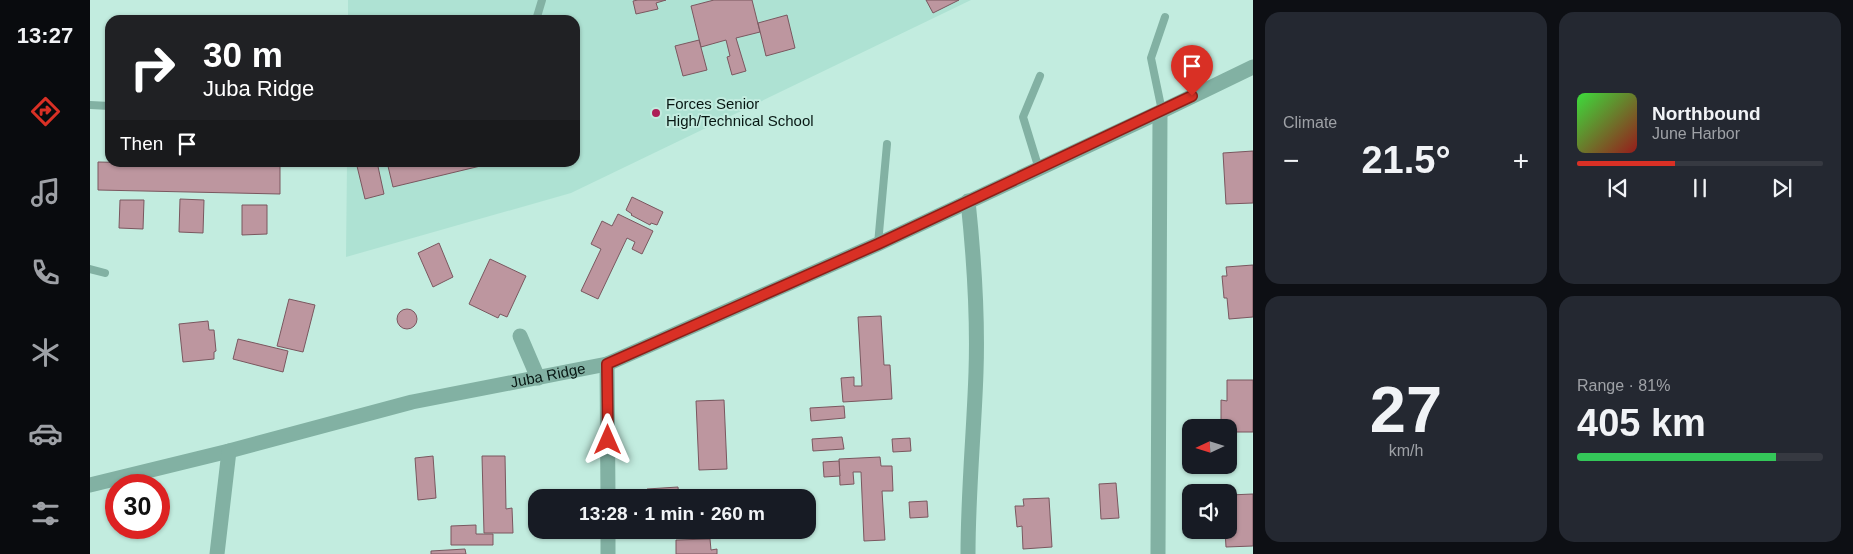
<!DOCTYPE html>
<html lang="en">
<head>
<meta charset="utf-8">
<style>
  :root { --surface:#171b24; --page:#242831; --text:#f1f3f6; --muted:#9ea1a6; --line:#363941; --accent:#d93025 }
  body { margin:0; font-family:Helvetica,sans-serif; background:var(--page); color:var(--text); height:100vh; display:flex; flex-direction:column; font-size:19px; white-space:nowrap }
  * { box-sizing:border-box; margin:0 }
  p { font-size:16px; color:var(--muted) }
  .icon { flex:none; width:28px; height:28px; fill:none; stroke:currentColor; stroke-width:2; stroke-linecap:round; stroke-linejoin:round }
  .map { position:relative; flex:1; overflow:hidden }
  .panel { display:flex; flex-direction:column; gap:12px; padding:12px; background:#0d0f14; width:600px }
  .panel>* { flex:none }
  .hud { position:absolute; left:15px; top:15px; width:475px; height:152px; border-radius:15px; box-shadow:0 1px 4px #0004; background:#202124; color:#fff; overflow:hidden }
  .needle { width:32px; rotate:266deg }
  .controls { position:absolute; left:1092px; top:419px; display:grid; gap:10px }
  .controls a { display:grid; place-items:center; width:55px; height:55px; border-radius:10px; background:var(--surface); box-shadow:0 1px 4px #0004; font-size:25px }
  .speed { position:absolute; left:15px; top:474px; display:flex; gap:10px; font-size:25px; font-weight:700; text-align:center }
  .speed>* { display:grid; place-content:center; width:65px; height:65px; border-radius:50%; background:var(--surface); box-shadow:0 1px 4px #0004; line-height:1 }
  .speed .limit { border:8px solid #d22; background:#fff; color:#111 }
  .pin { position:absolute; display:grid; place-items:center; width:42px; height:42px; color:#fff; margin:-51px -21px; border-radius:50% 50% 50% 0; rotate:-45deg; box-shadow:0 0 5px #0007 }
  .pin .icon { rotate:45deg }
  .me { position:absolute; width:55px; margin:-28px; rotate:0deg; stroke-linejoin:round; filter:drop-shadow(0 0 4px #0008) }
  .turn { display:flex; align-items:center; gap:18px; height:105px; padding:0 15px; font-size:22px }
  .turn .icon { width:65px; height:65px; stroke-width:2.5 }
  .turn b { display:block; font-size:35px; line-height:42px }
  .then { display:flex; align-items:center; height:48px; padding:0 15px; background:#0003; gap:10px; font-size:19px }
  .big { font-size:38px; font-weight:600; line-height:1.1 }
  .panel .tile { flex:1; display:flex; flex-direction:column; justify-content:center; gap:8px; min-width:0; padding:0 18px; border-radius:15px; background:var(--page) }
  .panel .dial { align-items:center; gap:0 }
  .dial b { font-size:65px; line-height:1 }
  .song { display:flex; align-items:center; gap:15px }
  .cover { width:60px; height:60px; border-radius:8px; background:linear-gradient(135deg,hsl(120 70% 55%),hsl(0 70% 35%)) }
  .played { height:5px; border-radius:2px; background:linear-gradient(90deg,var(--accent) 40%,var(--line) 40%) }
  .keys { display:flex; justify-content:space-around; direction:ltr }
  .heat { display:flex; justify-content:space-between; align-items:center; font-size:28px; direction:ltr }
  .charge { height:8px; border-radius:4px; background:linear-gradient(90deg,#34c759 81%,var(--line) 0) }
  .panel .tiles { flex:1; display:grid; gap:12px; grid-template-columns:repeat(2,1fr) }
  .trip { position:absolute; left:438px; top:489px; width:288px; height:50px; border-radius:15px; background:var(--surface); box-shadow:0 1px 4px #0004; font-weight:600; line-height:50px; text-align:center }
  main { display:flex; flex:1; min-height:0 }
  .tabs { display:flex; flex-direction:column; width:90px; justify-content:space-around; align-items:center; background:#090b0e; color:var(--muted) }
  .tabs .icon { width:35px; height:35px }
  .tabs .selected { color:var(--accent) }
  .tabs b { font-size:22px; color:var(--text) }
  .map>svg:first-child { display:block }
</style>
</head>
<body>
<main>
<nav class="tabs">
<b>13:27</b>
<svg class="icon selected" aria-label="directions" viewBox="0 0 24 24"><path d="M12 3l9 9-9 9-9-9zM9 14v-3h6M13 9l2 2-2 2"/></svg>
<svg class="icon" aria-label="music" viewBox="0 0 24 24"><path d="M9 18V5l10-2v13"/><circle cx="6" cy="18" r="3"/><circle cx="16" cy="16" r="3"/></svg>
<svg class="icon" aria-label="phone" viewBox="0 0 24 24"><path d="M5 4h4l2 5-3 2q2 4 5 5l2-3 5 2v4C11 20 4 13 5 4z"/></svg>
<svg class="icon" aria-label="climate" viewBox="0 0 24 24"><path d="M12 3v18M4 7l16 10M4 17L20 7"/></svg>
<svg class="icon" aria-label="car" viewBox="0 0 24 24"><path d="M5 17H2v-5l4-1 3-4h7l3 4 3 1v5h-3M9 17h6M6 11h13"/><circle cx="7" cy="17" r="2"/><circle cx="17" cy="17" r="2"/></svg>
<svg class="icon" aria-label="filters" viewBox="0 0 24 24"><path d="M4 7h16M4 17h16"/><circle cx="9" cy="7" r="2"/><circle cx="15" cy="17" r="2"/></svg>
</nav>
<div class="map">
<svg width="1163" height="554" viewBox="0 0 1163 554">
  <rect width="100%" height="100%" fill="#c2ecdf"/>
  <polygon fill="#aee2d3" points="258,0 881,0 481,193 256,257 257,163 485,162 485,20 258,20"/>
  <g fill="#bd969f" stroke="#7a575f">
    <polygon points="548,0 576,0 566,3 568,9 546,14 543,1"/>
    <polygon points="624,0 662,0 670,32 646,38 656,71 642,75 637,57 640,56 636,40 611,47 601,6"/>
    <polygon points="836,0 869,0 843,13"/>
    <polygon points="697,15 705,48 676,56 668,23"/>
    <polygon points="609,40 617,70 593,76 585,46"/>
    <polygon points="1163,151 1163,203 1136,204 1133,153"/>
    <polygon points="8,162 190,166 190,194 8,190"/>
    <polygon points="266,162 287,162 294,194 275,199"/>
    <polygon points="297,162 407,162 303,187"/>
    <polygon points="542,197 573,212 567,225 561,223 560,225 541,215 542,214 536,210"/>
    <polygon points="90,199 114,200 113,233 89,232"/>
    <polygon points="30,200 54,200 53,229 29,228"/>
    <polygon points="152,205 177,205 177,234 152,235"/>
    <polygon points="528,214 563,231 552,254 542,249 545,242 537,238 508,299 491,291 511,249 501,244 512,221 522,226"/>
    <polygon points="349,243 363,277 343,287 328,253"/>
    <polygon points="400,259 436,276 417,317 410,314 408,318 379,304"/>
    <polygon points="1163,265 1163,317 1139,319 1137,298 1134,298 1132,276 1137,276 1136,267"/>
    <polygon points="199,299 225,305 213,352 187,346"/>
    <circle cx="317" cy="319" r="10"/>
    <polygon points="791,316 794,365 800,365 802,399 753,402 751,378 764,377 764,386 772,386 768,317"/>
    <polygon points="118,321 119,330 124,330 126,351 124,352 124,359 93,362 89,324"/>
    <polygon points="148,339 198,351 193,372 143,359"/>
    <polygon points="1137,380 1163,380 1163,432 1139,432 1137,422 1131,422 1131,400 1137,401"/>
    <polygon points="634,400 637,469 609,470 606,401"/>
    <polygon points="754,406 755,418 721,421 720,408"/>
    <polygon points="752,437 754,449 723,451 722,439"/>
    <polygon points="820,438 821,451 803,452 802,439"/>
    <polygon points="343,456 346,498 328,500 325,458"/>
    <polygon points="392,456 415,456 416,509 422,508 423,533 394,533"/>
    <polygon points="790,457 791,466 802,466 803,491 792,491 795,540 774,541 771,472 763,472 764,484 750,485 749,459"/>
    <polygon points="749,461 750,476 734,477 733,462"/>
    <polygon points="1026,483 1029,518 1011,519 1009,484"/>
    <polygon points="588,487 589,498 557,498 557,489"/>
    <polygon points="1163,494 1163,546 1136,547 1135,530 1139,530 1139,495"/>
    <polygon points="959,498 962,547 933,549 932,526 927,527 925,506 934,506 933,499"/>
    <polygon points="837,501 838,517 820,518 819,502"/>
    <polygon points="386,525 386,534 403,534 403,545 361,545 361,526"/>
    <polygon points="558,530 590,530 590,532 558,534"/>
    <polygon points="620,539 621,550 627,549 627,554 586,554 586,540"/>
    <polygon points="375,549 376,554 341,554 341,551"/>
  </g>
  <g fill="none" stroke-linecap="round" stroke-linejoin="round">
    <g stroke="#82b1a3" stroke-width="8">
      <polyline points="446,20 452,0"/>
      <polyline points="0,105 20,106"/>
      <polyline points="1072,111 1061,58 1075,17"/>
      <polyline points="949,169 933,117 950,76"/>
      <polyline points="788,244 797,144"/>
      <polyline points="0,269 15,273"/>
    </g>
    <g stroke="#82b1a3" stroke-width="15">
      <polyline points="430,336 448,378"/>
      <polyline points="517,364 518,498"/>
      <path id="s1" d="M 0,485 L 139,451 L 322,402 L 517,364 L 788,244 L 1072,111 L 1163,67"/>
      <polyline points="518,530 518,554"/>
      <polyline points="127,554 139,451"/>
      <path d="M 878,554 C 878,493 884,432 886,372 C 888,314 884,258 878,201"/>
      <polyline points="1068,554 1070,112"/>
    </g>
  </g>
  <g fill="none" stroke-linecap="round" stroke-linejoin="round">
    <g stroke="#8d1f18" stroke-width="12">
      <polyline id="route" points="518,440 517,364 788,244 1102,96"/>
    </g>
    <use href="#route" stroke="#d93025" stroke-width="9"/>
  </g>
  <circle fill="#ad1e57" stroke="#c2ecdf" stroke-width="2" cx="566" cy="113" r="5"/>
  <g text-anchor="middle" stroke-width="4" stroke-linejoin="round" paint-order="stroke">
    <g font-size="15" fill="#071713" stroke="#c2ecdf" text-anchor="start">
      <text x="576" y="109">Forces Senior<tspan x="576" dy="17">High/Technical School</tspan></text>
    </g>
    <g font-size="15" fill="#071713" stroke="#c2ecdf">
      <text dy="5" stroke="none"><textPath href="#s1" startOffset="471">Juba Ridge</textPath></text>
    </g>
  </g>
</svg>
<div class="controls">
<a><svg class="needle" viewBox="-14 -14 28 28"><path d="M0-13l5 13h-10z" fill="#e53935"/><path d="M0 13l5-13h-10z" fill="#9ea1a6"/></svg></a>
<a><svg class="icon" aria-label="sound" viewBox="0 0 24 24"><path d="M4 9h4l5-4v14l-5-4H4zM17 9q2 3 0 6"/></svg></a>
</div>
<div class="speed"><div class="limit">30</div></div>
<div class="pin" style="left:1102px;top:96px;background:#d93025"><svg class="icon" aria-label="arrive" viewBox="0 0 24 24"><path d="M6 21V4h12l-3 4 3 4H6"/></svg></div>
<svg class="me" style="left:518px;top:440px" viewBox="-20 -20 40 40"><path d="M0-17L14 15 0 8-14 15z" fill="#d93025" stroke="#fff" stroke-width="4"/></svg>
<div class="trip">13:28 · 1 min · 260 m</div>
<div class="hud">
<div class="turn"><svg class="icon" aria-label="right" viewBox="0 0 24 24"><path d="M7 20v-9h11M14 6l5 5-5 5"/></svg><div><b>30 m</b>Juba Ridge</div></div>
<div class="then">Then<svg class="icon" aria-label="arrive" viewBox="0 0 24 24"><path d="M6 21V4h12l-3 4 3 4H6"/></svg></div>
</div>
</div>
<section class="panel">
<div class="tiles">
<div class="tile"><p>Climate</p>
<div class="heat"><a>−</a><b class="big">21.5°</b><a>+</a></div>
</div>
<div class="tile">
<div class="song"><i class="cover"></i><div><b>Northbound</b><p>June Harbor</p></div></div>
<div class="played"></div>
<div class="keys"><svg class="icon" aria-label="previous" viewBox="0 0 24 24"><path d="M18 5L8 12l10 7zM5 5v14"/></svg><svg class="icon" aria-label="pause" viewBox="0 0 24 24"><path d="M8 5v14M16 5v14"/></svg><svg class="icon" aria-label="next" viewBox="0 0 24 24"><path d="M6 5l10 7-10 7zM19 5v14"/></svg></div>
</div>
<div class="tile dial"><b>27</b><p>km/h</p></div>
<div class="tile"><p>Range · 81%</p><b class="big">405 km</b><div class="charge"></div></div>
</div>
</section>
</main>
</body>
</html>
